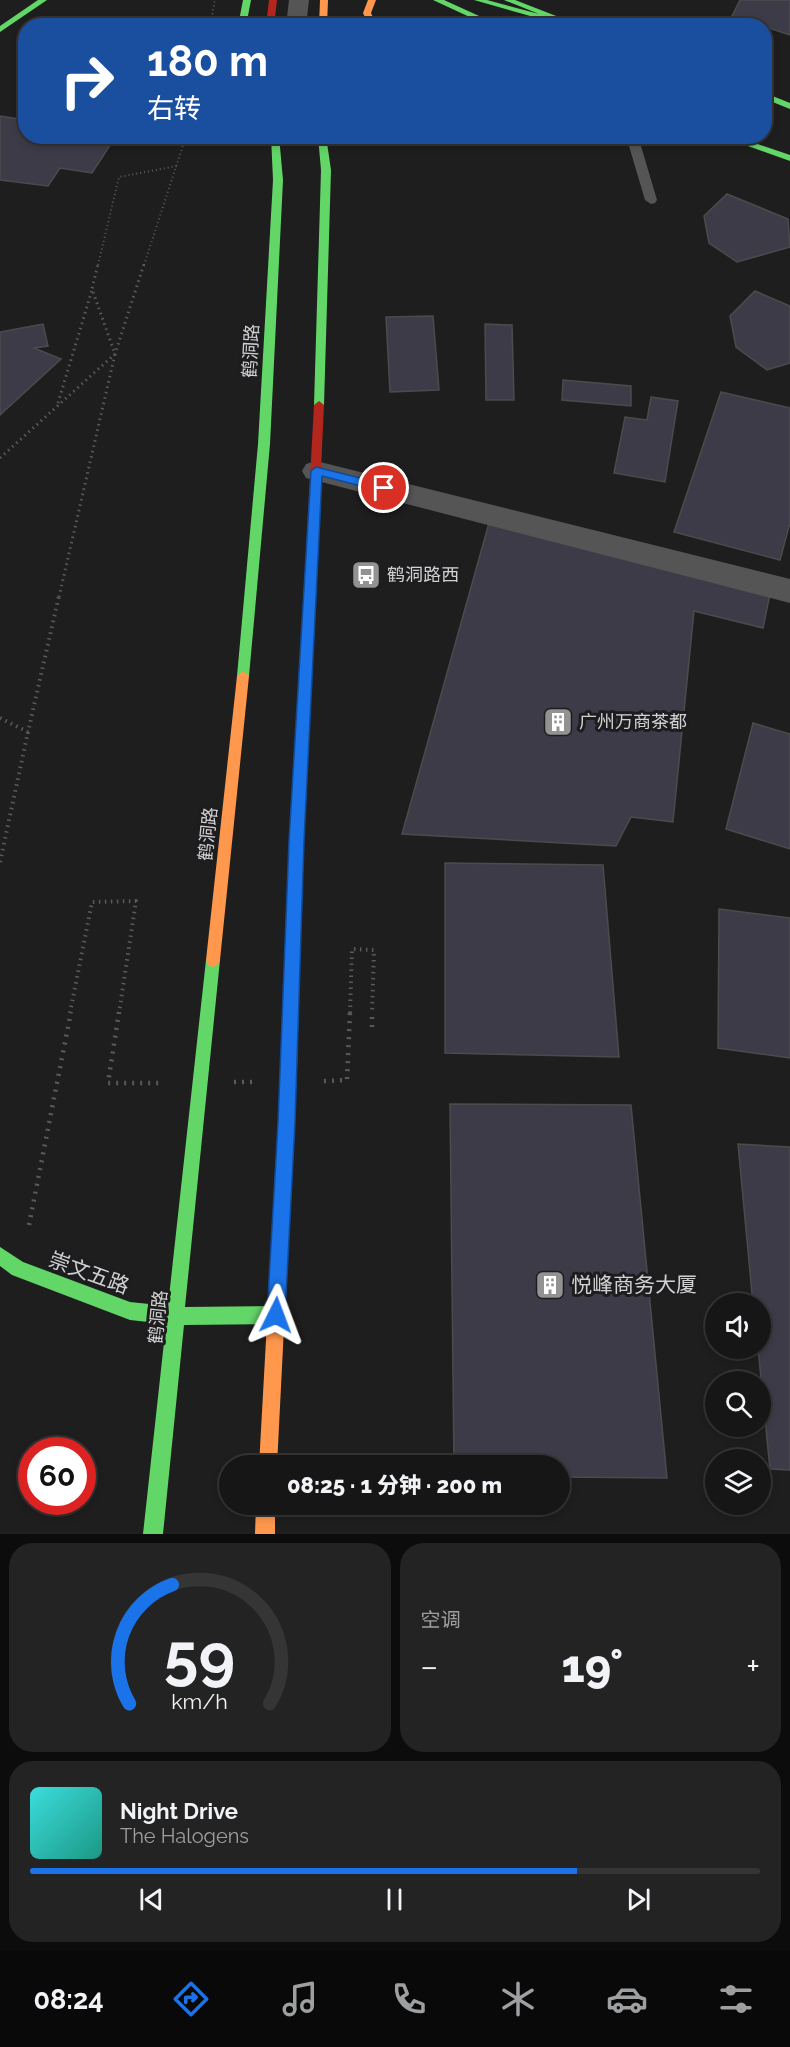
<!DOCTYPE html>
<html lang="zh">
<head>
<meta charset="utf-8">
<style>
  :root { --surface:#161616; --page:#232323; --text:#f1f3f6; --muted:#9e9fa1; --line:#353535; --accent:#1a73e8 }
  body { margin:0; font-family:Raleway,"Noto Sans SC",sans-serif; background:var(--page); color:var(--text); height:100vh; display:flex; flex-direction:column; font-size:22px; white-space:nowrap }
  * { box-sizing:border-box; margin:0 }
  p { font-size:20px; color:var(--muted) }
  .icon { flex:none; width:33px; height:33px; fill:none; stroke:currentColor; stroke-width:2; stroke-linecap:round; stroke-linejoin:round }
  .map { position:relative; height:1534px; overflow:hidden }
  .side { display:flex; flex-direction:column; gap:9px; padding:9px; background:#0c0c0c; flex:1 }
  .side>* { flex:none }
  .guide { position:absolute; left:18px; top:18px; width:754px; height:126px; border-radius:24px; box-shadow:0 3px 9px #0003,0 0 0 2px var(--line); background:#1a4fa0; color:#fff; overflow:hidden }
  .controls { position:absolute; left:705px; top:1293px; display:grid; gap:12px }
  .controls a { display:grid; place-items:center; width:66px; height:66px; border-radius:50%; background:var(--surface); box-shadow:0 3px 9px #0003,0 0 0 2px var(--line); font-size:30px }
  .speed { position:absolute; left:18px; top:1437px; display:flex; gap:12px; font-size:30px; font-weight:700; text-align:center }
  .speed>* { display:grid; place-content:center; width:78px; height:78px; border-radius:50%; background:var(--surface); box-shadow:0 3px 9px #0003,0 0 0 2px var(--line); line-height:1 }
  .speed .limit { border:9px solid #d22; background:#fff; color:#111 }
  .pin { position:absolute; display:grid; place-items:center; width:51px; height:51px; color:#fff; margin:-26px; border:3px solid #fff; border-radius:50%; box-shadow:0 2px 6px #0007 }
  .me { position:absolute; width:66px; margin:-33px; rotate:3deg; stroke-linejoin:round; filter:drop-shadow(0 0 4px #0008) }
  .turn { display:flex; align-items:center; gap:21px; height:126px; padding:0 30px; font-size:27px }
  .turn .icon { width:78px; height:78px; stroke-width:2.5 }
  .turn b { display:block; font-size:42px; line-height:51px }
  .big { font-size:45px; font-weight:800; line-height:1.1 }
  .side .widget { flex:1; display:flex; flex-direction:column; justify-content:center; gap:9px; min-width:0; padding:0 21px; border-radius:24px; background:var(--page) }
  .side .dial { align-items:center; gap:0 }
  .dial svg { height:156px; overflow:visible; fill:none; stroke:var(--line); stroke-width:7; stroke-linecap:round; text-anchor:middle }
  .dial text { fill:var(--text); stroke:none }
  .song { display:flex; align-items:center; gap:18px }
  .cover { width:72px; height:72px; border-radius:9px; background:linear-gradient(135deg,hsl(180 70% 55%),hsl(170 70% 35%)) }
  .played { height:6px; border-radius:3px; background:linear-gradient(90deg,var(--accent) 75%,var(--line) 75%) }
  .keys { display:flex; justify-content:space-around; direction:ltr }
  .heat { display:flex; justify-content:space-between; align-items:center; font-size:33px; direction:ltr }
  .side .tiles { flex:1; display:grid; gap:9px; grid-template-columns:1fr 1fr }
  .widget:last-child { grid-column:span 2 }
  .trip { position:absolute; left:219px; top:1455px; width:351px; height:60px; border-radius:30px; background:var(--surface); box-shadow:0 3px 9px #0003,0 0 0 2px var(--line); font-weight:800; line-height:60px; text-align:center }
  .tabs { display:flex; height:96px; justify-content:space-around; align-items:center; background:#090909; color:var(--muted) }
  .tabs .icon { width:42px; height:42px }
  .tabs .on { color:var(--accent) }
  .tabs b { font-size:27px; color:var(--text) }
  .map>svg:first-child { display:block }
</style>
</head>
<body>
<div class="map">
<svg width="790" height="1534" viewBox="0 0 790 1534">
  <rect width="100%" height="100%" fill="#1e1e1e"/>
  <g fill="#3e3b48" stroke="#4b4b4b" stroke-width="1.5">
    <polygon points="740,0 790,0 790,35 732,16"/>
    <polygon points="26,109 26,136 116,136 92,173 60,168 48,186 0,180 0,116 19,119"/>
    <polygon points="727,194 788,219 790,247 737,262 709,243 704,216"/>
    <polygon points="755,291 790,306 790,363 767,370 736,347 730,316"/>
    <polygon points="433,316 439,390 390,392 386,317"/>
    <polygon points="43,324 48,346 34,348 61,359 0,415 0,332"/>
    <polygon points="485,324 512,325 514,400 486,400"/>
    <polygon points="563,380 631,386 631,406 562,400"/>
    <polygon points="721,392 790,408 790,523 780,560 674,532"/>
    <polygon points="651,397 678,401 665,482 614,473 625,417 647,420"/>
    <polygon points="489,523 770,594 763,628 694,611 673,822 631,817 616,846 402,834"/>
    <polygon points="753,723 790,734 790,849 726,829"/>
    <polygon points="445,863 603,865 619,1057 445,1053"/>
    <polygon points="719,909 790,918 790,1058 718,1048"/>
    <polygon points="450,1104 631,1105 667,1478 560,1477 560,1466 454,1466"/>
    <polygon points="738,1144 790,1147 790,1470 770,1469 758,1348 760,1348 760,1304 753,1304"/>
  </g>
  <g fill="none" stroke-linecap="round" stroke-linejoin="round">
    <g stroke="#5a5a5a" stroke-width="2" stroke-dasharray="1 3" stroke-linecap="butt">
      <polyline points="210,26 215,0"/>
      <polyline points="98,265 119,177 177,166"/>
      <polyline points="144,265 186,136"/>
    </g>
    <g stroke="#5a5a5a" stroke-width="3" stroke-dasharray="1.5 4" stroke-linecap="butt">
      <polyline points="58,403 92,290"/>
      <polyline points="0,458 115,354 144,264"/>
      <polyline points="59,597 115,354 92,289 98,264"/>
    </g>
    <g stroke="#5a5a5a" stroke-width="4" stroke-dasharray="1.5 4.5" stroke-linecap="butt">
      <polyline points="0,718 28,732 59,596"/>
      <polyline points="0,862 28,732"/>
      <polyline points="70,1013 92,902 136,901 119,1013"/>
      <polyline points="350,1013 352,949 374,950 372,1013"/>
    </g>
    <g stroke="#5a5a5a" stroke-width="4.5" stroke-dasharray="2 6" stroke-linecap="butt">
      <polyline points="119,1012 108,1083 164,1083"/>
      <polyline points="372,1027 372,1012"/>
      <polyline points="324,1081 347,1080 350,1012"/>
      <polyline points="234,1082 254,1082"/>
      <polyline points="29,1225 71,1012"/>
    </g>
    <polygon fill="#555" fill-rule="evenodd" points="626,136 638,136 657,200 655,203 651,204 645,200"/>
    <g fill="#555" fill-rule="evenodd">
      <polygon points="289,0 309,0 306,26 286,26"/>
      <polygon points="316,461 790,579 790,603 306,478 302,471 306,464"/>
    </g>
    <g fill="#63d668" fill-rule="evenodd">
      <polygon points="38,0 47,0 0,32 0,26"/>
      <polygon points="243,0 251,0 246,26 238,26"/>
      <polygon points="433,0 444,0 501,26 489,26"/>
      <polygon points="474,0 487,0 539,14 504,0 515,0 582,26 562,25"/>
      <polygon points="765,93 790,103 790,109 765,99"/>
      <polygon points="271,136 279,136 283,180 270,444 249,676 243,681 237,676 258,444 273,180"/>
      <polygon points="318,136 326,136 331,170 324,405 319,409 314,405 321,170"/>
      <polygon points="720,136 734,136 790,155 790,161"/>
      <polygon points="306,656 312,661 303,841 297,1069 295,1075 289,1077 283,1075 281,1069 289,841 300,661"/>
      <polygon points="213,953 218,955 220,960 185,1307 276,1306 282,1309 285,1315 282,1321 276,1324 184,1325 163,1534 143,1534 166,1324 130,1320 12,1275 0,1266 0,1247 23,1262 130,1302 168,1306 206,960 208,955"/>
    </g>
    <g fill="#ff974d" fill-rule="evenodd">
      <polygon points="320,0 328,0 327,26 319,26"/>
      <polygon points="368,0 376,0 371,13 377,26 369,26 363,13"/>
      <polygon points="243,671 249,676 220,960 218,965 213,967 208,965 206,960 237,676"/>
      <polygon points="289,1061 295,1063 297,1069 277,1466 259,1466 281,1069 283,1063"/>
      <polygon points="256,1504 275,1504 275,1534 255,1534"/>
    </g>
    <g fill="#b3261e" fill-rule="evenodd">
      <polygon points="269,0 277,0 274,26 266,26"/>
      <polygon points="319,401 324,405 312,661 306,666 300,661 314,405"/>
    </g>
  </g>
  <polygon fill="#1a73e8" stroke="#114b97" stroke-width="1.5" points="316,467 384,484 390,488 384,492 322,476 304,841 295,1123 285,1315 283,1321 276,1324 270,1321 267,1315 278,1123 289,841 311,471"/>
  <defs>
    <g id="bus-square" transform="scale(1.5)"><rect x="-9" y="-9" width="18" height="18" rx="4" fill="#929293" stroke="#1d1d1f"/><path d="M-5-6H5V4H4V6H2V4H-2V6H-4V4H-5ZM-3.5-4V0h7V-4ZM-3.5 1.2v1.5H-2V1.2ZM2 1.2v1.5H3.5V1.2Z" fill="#fff"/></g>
    <g id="building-square" transform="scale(1.5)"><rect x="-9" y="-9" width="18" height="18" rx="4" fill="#929293" stroke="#1d1d1f"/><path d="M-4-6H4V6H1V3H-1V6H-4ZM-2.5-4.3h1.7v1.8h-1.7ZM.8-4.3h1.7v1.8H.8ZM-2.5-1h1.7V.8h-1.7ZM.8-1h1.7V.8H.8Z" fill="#fff"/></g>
  </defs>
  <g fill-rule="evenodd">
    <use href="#bus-square" x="366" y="575"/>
    <use href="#building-square" x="558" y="722"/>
    <use href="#building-square" x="550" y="1285"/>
  </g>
  <g text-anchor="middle" stroke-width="6" stroke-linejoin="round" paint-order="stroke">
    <g font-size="18" fill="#d1d1d2" stroke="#1d1d1f">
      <text transform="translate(251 351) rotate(-87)" y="6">鹤洞路</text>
      <text transform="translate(208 834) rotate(-84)" y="6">鹤洞路</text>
      <text transform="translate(158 1317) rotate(-84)" y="6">鹤洞路</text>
    </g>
    <g font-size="18" fill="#d1d1d2" stroke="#1d1d1f" text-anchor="start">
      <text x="387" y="581">鹤洞路西</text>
      <text x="579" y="728">广州万商茶都</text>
    </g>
    <g font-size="21" fill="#d1d1d2" stroke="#1d1d1f">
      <text transform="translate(89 1273) rotate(20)" y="7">崇文五路</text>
    </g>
    <g font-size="21" fill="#d1d1d2" stroke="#1d1d1f" text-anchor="start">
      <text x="571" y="1292">悦峰商务大厦</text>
    </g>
  </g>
</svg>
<div class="controls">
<a><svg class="icon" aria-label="sound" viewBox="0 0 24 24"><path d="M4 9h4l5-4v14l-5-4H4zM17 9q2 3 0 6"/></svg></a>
<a><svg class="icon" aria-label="search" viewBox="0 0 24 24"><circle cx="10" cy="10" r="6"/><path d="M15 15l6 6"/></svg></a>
<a><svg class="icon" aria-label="layers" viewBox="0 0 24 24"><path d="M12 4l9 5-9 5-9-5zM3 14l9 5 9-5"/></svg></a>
</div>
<div class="speed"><div class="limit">60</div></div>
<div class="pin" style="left:384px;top:488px;background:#d93025"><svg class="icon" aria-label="arrive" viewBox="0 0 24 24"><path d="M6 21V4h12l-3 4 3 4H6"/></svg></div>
<svg class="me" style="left:276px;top:1315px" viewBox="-20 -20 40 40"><path d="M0-17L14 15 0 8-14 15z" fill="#1a73e8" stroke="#fff" stroke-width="4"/></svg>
<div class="trip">08:25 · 1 分钟 · 200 m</div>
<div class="guide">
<div class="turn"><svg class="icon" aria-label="right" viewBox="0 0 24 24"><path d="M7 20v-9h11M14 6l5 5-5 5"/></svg><div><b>180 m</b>右转</div></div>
</div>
</div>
<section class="side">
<div class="tiles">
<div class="widget dial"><svg viewBox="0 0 100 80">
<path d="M14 69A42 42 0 1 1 86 69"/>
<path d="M14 69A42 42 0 0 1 36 8" stroke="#1a73e8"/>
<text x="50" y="56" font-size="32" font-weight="700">59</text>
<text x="50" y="72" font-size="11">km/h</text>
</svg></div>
<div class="widget"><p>空调</p>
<div class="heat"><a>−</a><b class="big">19°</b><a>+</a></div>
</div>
<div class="widget">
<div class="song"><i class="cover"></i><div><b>Night Drive</b><p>The Halogens</p></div></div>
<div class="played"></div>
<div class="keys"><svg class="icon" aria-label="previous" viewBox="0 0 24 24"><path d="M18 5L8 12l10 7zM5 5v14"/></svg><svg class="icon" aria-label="pause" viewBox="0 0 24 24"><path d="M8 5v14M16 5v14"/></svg><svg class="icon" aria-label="next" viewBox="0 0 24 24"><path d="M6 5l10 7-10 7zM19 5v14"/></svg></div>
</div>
</div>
</section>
<nav class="tabs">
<b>08:24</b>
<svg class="icon on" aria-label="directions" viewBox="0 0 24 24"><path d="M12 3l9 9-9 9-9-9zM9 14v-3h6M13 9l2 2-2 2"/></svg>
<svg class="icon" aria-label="music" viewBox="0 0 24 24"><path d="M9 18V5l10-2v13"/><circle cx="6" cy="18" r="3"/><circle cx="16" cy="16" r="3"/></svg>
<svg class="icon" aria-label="phone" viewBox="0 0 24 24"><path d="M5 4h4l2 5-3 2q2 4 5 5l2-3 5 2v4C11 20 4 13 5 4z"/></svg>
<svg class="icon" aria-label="climate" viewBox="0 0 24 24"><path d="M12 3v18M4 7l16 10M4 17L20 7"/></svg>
<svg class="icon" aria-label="car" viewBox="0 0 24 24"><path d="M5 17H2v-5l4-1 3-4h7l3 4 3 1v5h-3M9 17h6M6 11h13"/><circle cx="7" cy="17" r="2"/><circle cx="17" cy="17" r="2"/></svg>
<svg class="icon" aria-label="filters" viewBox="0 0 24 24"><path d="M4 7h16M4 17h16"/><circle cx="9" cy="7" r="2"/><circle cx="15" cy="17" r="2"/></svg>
</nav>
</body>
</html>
